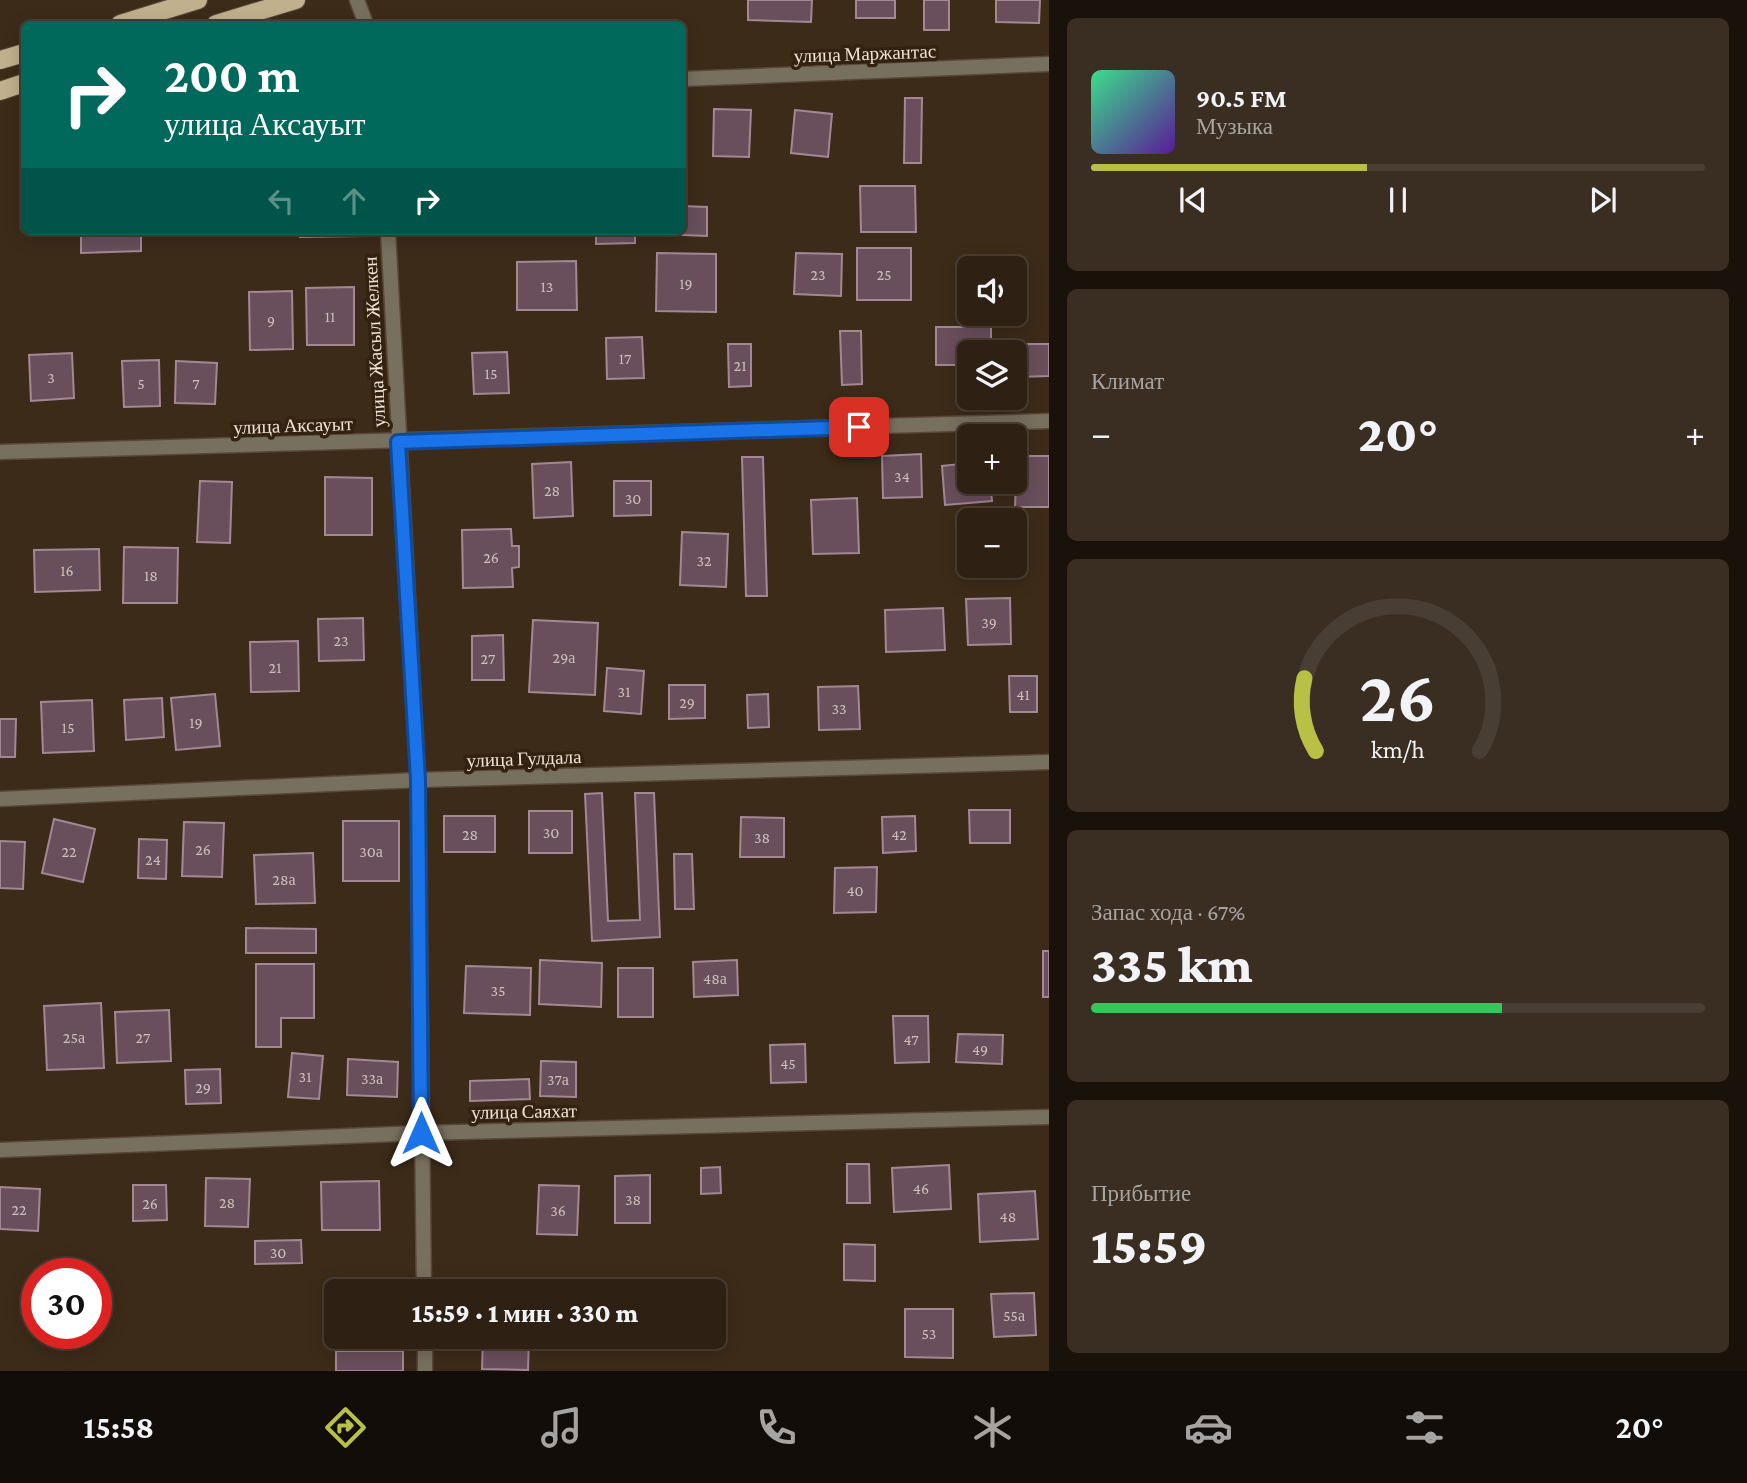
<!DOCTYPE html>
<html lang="ru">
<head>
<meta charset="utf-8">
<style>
  :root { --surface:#2e2013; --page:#3a2d21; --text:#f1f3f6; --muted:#a7a3a0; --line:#493e33; --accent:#b9c046 }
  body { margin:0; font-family:"Crimson Pro",serif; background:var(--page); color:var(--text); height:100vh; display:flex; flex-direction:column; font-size:26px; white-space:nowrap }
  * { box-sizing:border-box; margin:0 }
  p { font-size:23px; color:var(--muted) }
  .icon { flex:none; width:38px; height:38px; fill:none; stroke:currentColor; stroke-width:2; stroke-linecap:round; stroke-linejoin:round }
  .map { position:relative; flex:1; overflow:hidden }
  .sheet { display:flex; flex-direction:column; gap:18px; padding:18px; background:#19120a; width:698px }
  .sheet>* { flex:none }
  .banner { position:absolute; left:21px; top:21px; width:665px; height:214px; border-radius:10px; box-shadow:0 4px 18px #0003,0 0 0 2px var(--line); background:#00695c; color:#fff; overflow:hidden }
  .fabs { position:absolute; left:957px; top:256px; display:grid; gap:14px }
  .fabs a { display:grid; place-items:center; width:70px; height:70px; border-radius:10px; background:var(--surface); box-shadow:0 4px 18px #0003,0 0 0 2px var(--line); font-size:35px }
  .speed { position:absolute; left:21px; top:1258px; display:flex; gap:14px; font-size:35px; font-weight:700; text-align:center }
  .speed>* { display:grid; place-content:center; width:91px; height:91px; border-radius:50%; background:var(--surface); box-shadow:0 4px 18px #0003,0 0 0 2px var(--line); line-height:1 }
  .speed .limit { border:10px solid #d22; background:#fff; color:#111 }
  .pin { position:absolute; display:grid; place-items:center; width:60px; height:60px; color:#fff; margin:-30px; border-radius:14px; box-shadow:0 4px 10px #0006 }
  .me { position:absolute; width:77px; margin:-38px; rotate:0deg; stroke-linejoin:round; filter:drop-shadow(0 0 5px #0008) }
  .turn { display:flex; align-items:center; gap:24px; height:147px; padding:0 28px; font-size:32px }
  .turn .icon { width:91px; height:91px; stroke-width:2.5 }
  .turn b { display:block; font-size:49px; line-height:60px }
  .lanes { display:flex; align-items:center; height:66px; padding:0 28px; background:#0003; justify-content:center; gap:35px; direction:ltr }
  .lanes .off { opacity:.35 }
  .big { font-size:52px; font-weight:800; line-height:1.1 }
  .sheet .card { flex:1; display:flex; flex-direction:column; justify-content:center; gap:10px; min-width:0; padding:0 24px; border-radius:10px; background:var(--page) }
  .sheet .dial { align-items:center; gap:0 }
  .dial svg { height:182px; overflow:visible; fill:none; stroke:var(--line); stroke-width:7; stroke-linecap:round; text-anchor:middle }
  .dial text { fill:var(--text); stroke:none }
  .song { display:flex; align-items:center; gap:21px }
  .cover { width:84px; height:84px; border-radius:10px; background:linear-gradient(135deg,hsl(150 70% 55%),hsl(270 70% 35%)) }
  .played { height:7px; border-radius:4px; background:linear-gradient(90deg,var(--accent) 45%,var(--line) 45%) }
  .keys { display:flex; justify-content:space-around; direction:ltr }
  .heat { display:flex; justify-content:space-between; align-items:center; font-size:38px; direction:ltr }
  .charge { height:10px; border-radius:5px; background:linear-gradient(90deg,#34c759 67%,var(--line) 0) }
  .trip { position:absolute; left:324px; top:1279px; width:402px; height:70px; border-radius:10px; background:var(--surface); box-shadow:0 4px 18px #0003,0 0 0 2px var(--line); font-weight:800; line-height:70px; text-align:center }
  .tab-bar { display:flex; height:112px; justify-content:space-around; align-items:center; background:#120d08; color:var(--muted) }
  .tab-bar .icon { width:49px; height:49px }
  .tab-bar .selected { color:var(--accent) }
  .tab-bar b { font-size:32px; color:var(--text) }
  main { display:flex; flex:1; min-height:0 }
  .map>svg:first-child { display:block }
</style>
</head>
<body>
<main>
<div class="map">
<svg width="1049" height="1371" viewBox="0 0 1049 1371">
  <rect width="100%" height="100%" fill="#3d2b19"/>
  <g fill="#694f5c" stroke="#a48794" stroke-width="2">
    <polygon points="748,0 812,0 811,22 748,20"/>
    <rect x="856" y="0" width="39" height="18"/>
    <rect x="924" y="0" width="25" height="30"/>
    <polygon points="996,0 1040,0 1039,23 996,22"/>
    <polygon points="905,98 922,98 921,163 904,163"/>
    <polygon points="714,109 751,110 749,157 713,156"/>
    <polygon points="795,110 832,114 828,157 791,153"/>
    <polygon points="860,186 915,186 916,232 861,232"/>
    <polygon points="682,206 707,207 707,236 659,234 659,231 682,231"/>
    <polygon points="81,231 141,231 141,251 81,253"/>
    <polygon points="300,231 363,231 363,236 300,237"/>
    <polygon points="596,231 635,231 635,243 596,244"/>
    <rect x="857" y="248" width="54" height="52"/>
    <polygon points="657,253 716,254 716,312 656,311"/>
    <polygon points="796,253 842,254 841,296 794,294"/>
    <polygon points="576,261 577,310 517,310 517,262"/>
    <polygon points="354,287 354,345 307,345 306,288"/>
    <polygon points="292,291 293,349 250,350 249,292"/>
    <polygon points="936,327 991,327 991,352 970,352 970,365 936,365"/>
    <polygon points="840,331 861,331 862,384 842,385"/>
    <polygon points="642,337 644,378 607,379 606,338"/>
    <polygon points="728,344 751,344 751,386 729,387"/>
    <polygon points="1014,344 1049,344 1049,376 1015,377"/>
    <polygon points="507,352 509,393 474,394 472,353"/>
    <polygon points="72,353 74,398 31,401 29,355"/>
    <polygon points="159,360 160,406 124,407 122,361"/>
    <polygon points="176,361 217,363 215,404 175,403"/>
    <polygon points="921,454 922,497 883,498 882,456"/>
    <polygon points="1017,456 1049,456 1049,507 1015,507"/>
    <polygon points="742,457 763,457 767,596 746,596"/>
    <polygon points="571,462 573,516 534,518 532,464"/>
    <polygon points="970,463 970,481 990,481 992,501 945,505 942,466"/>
    <polygon points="325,477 372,478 372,535 325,535"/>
    <polygon points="200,481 232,482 230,543 197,542"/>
    <polygon points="614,481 651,481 651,515 614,516"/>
    <polygon points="857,498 859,553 813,554 811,500"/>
    <polygon points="511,529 512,546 519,546 519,567 512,568 513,587 463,588 462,530"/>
    <polygon points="682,532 728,534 726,587 680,585"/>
    <polygon points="124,547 178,548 177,603 123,603"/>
    <polygon points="99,549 100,590 35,592 34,550"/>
    <polygon points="1010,598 1011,644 968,645 966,599"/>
    <polygon points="943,608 945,650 886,652 885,610"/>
    <polygon points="363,618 364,660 319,661 318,619"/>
    <polygon points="533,620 598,623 595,695 529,692"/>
    <polygon points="503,635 504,680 472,680 472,636"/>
    <polygon points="298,641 299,691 251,692 250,642"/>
    <polygon points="607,668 644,671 641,714 604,711"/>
    <polygon points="1009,676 1037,676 1037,712 1010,712"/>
    <polygon points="669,685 705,685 705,718 669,719"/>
    <polygon points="858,686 860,729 819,730 818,687"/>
    <polygon points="215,694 220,746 176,750 171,698"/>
    <polygon points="768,694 769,727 748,728 747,695"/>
    <polygon points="162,698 164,737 126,740 124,700"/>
    <polygon points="92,700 94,751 43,753 41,702"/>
    <polygon points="0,719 16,719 15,757 0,757"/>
    <polygon points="602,793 608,921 640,920 635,793 654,793 660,937 592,941 585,794"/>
    <polygon points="969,810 1010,810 1010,843 970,843"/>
    <rect x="529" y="811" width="43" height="42"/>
    <rect x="444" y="816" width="51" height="36"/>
    <polygon points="915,816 916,851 883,853 882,817"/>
    <polygon points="741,817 784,818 784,857 740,857"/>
    <polygon points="54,819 95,829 83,882 42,873"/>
    <rect x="343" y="821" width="56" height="60"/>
    <polygon points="184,822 224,823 222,877 182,876"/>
    <polygon points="139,839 167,840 166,879 138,878"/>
    <polygon points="0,841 25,842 23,889 0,888"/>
    <polygon points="313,853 315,903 256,904 254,855"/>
    <polygon points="674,854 692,854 694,909 675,909"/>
    <polygon points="877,867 876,912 834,913 835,868"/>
    <polygon points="246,928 316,929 316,953 246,953"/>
    <rect x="1043" y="951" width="6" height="46"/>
    <polygon points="540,960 602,963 601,1007 539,1004"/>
    <polygon points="737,960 738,995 694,997 693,962"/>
    <polygon points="256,964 314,964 314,1018 281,1018 281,1047 256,1047"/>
    <polygon points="466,966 531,968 530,1015 464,1013"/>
    <rect x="618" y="968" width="35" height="49"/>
    <polygon points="101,1003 104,1068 47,1070 44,1006"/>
    <polygon points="169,1010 171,1061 117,1063 115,1012"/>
    <polygon points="893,1016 928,1016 929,1062 895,1063"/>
    <polygon points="958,1034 1003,1035 1002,1064 956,1062"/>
    <polygon points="805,1044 806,1082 771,1083 770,1045"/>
    <polygon points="292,1053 323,1056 319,1099 288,1097"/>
    <polygon points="348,1059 398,1062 397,1097 347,1095"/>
    <polygon points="541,1061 576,1062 576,1097 540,1096"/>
    <polygon points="220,1069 221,1103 186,1104 185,1070"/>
    <polygon points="529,1079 530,1099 470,1101 470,1081"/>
    <polygon points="847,1164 869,1164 870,1203 847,1203"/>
    <polygon points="949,1165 951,1209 894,1212 892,1168"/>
    <polygon points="720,1167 721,1193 701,1194 701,1168"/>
    <polygon points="650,1175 650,1223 615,1223 615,1176"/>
    <polygon points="206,1178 250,1179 248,1227 205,1226"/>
    <polygon points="379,1181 380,1230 322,1230 321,1182"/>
    <polygon points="133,1185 166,1185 167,1220 133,1221"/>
    <polygon points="539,1185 579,1186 577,1235 537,1234"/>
    <polygon points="0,1187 40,1189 38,1231 0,1229"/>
    <polygon points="1035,1191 1038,1239 980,1242 978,1194"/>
    <polygon points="301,1240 302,1263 255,1264 255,1241"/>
    <polygon points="844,1244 875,1245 875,1281 844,1280"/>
    <polygon points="33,1272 72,1273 37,1274 37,1322 32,1322"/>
    <polygon points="1034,1293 1036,1335 994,1337 991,1294"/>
    <polygon points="905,1309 953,1309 953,1358 905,1357"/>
    <polygon points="334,1314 336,1337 409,1337 409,1343 333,1342"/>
    <polygon points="483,1337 529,1337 528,1370 482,1369"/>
    <rect x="336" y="1351" width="67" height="20"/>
  </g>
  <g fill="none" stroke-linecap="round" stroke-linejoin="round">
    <g stroke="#594838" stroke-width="17">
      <g id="minor">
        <polyline points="357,0 366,24"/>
        <polyline points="682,79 1049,64"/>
        <polyline points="388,231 418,780 424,1292"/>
        <polyline points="0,452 1049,421"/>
        <polyline points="0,799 418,780 1049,762"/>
        <polyline points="0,1150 421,1133 1049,1117"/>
        <polyline points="425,1337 425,1371"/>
      </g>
    </g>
    <g stroke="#594838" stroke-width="20">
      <g id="primary">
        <polyline points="120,24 198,0"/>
        <polyline points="216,24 296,0"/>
        <polyline points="0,60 24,53"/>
        <polyline points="0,91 24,83"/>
      </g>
    </g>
    <use href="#minor" stroke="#78705f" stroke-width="14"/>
    <use href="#primary" stroke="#c0b08d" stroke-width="18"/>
  </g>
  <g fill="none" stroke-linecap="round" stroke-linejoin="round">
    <g stroke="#114b97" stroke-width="18">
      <polyline id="route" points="421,1133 418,780 398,442 859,427"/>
    </g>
    <use href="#route" stroke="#1a73e8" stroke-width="12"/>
  </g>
  <g text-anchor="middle" stroke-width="7" stroke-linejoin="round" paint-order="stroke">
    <g font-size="16" fill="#cebeb9">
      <text x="818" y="280">23</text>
      <text x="884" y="280">25</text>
      <text x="686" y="289">19</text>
      <text x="547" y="292">13</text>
      <text x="330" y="322">11</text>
      <text x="271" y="326">9</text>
      <text x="625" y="364">17</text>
      <text x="740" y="371">21</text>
      <text x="491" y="379">15</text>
      <text x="51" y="383">3</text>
      <text x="141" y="389">5</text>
      <text x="196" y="389">7</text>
      <text x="902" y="482">34</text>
      <text x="552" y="496">28</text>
      <text x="633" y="504">30</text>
      <text x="491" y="563">26</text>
      <text x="704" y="566">32</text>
      <text x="67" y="576">16</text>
      <text x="151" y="581">18</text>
      <text x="989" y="628">39</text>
      <text x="341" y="646">23</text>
      <text x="564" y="663">29а</text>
      <text x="488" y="664">27</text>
      <text x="275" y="673">21</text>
      <text x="624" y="697">31</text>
      <text x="1023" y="700">41</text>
      <text x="687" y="708">29</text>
      <text x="839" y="714">33</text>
      <text x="196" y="728">19</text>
      <text x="68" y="733">15</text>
      <text x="551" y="838">30</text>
      <text x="470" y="840">28</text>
      <text x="899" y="840">42</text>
      <text x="762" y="843">38</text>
      <text x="203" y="855">26</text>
      <text x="69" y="857">22</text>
      <text x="371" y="857">30а</text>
      <text x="153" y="865">24</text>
      <text x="284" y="885">28а</text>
      <text x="855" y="896">40</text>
      <text x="715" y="984">48а</text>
      <text x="498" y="996">35</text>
      <text x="74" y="1043">25а</text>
      <text x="143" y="1043">27</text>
      <text x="911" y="1045">47</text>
      <text x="980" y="1055">49</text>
      <text x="788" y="1069">45</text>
      <text x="305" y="1082">31</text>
      <text x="372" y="1084">33а</text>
      <text x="558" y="1085">37а</text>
      <text x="203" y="1093">29</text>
      <text x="921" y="1194">46</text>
      <text x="633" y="1205">38</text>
      <text x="227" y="1208">28</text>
      <text x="150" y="1209">26</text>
      <text x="19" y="1215">22</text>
      <text x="558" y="1216">36</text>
      <text x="1008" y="1222">48</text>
      <text x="278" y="1258">30</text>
      <text x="1014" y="1321">55а</text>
      <text x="929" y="1339">53</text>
    </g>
    <g font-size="19" fill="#efe3d8" stroke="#33220f">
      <text transform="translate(865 53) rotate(-2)" y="7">улица Маржантас</text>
      <text transform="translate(374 342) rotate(-93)" y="7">улица Жасыл Желкен</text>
      <text transform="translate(293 425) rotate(-2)" y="7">улица Аксауыт</text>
      <text transform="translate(524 758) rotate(-2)" y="7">улица Гулдала</text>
      <text transform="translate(524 1111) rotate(-1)" y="7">улица Саяхат</text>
    </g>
  </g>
</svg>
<div class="fabs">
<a><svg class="icon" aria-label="sound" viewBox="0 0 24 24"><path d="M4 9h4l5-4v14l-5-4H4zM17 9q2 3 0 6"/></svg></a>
<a><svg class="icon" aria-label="layers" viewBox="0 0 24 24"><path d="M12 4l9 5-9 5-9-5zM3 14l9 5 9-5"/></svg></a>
<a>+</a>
<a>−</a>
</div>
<div class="speed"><div class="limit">30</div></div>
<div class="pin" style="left:859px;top:427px;background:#d93025"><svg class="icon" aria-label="arrive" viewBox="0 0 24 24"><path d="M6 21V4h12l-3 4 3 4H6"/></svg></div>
<svg class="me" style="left:421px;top:1133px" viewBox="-20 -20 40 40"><path d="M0-17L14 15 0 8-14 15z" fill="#1a73e8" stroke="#fff" stroke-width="4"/></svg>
<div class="trip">15:59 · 1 мин · 330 m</div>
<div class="banner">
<div class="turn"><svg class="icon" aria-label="right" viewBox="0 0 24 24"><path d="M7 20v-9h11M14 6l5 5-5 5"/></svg><div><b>200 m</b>улица Аксауыт</div></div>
<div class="lanes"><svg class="icon off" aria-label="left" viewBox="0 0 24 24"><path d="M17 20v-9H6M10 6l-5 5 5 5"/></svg><svg class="icon off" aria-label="ahead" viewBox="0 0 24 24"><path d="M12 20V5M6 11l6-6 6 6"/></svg><svg class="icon" aria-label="right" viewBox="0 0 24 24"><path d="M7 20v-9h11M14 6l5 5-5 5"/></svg></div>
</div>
</div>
<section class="sheet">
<div class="card">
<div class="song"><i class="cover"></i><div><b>90.5 FM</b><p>Музыка</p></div></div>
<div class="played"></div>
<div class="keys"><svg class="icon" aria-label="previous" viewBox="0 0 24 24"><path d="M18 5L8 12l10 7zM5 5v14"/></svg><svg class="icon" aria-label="pause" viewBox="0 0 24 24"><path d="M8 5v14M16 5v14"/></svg><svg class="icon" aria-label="next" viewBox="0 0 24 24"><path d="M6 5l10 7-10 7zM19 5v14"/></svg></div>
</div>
<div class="card"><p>Климат</p>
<div class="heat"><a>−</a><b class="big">20°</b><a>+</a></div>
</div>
<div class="card dial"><svg viewBox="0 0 100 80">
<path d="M14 69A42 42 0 1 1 86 69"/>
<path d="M14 69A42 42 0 0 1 9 37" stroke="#b9c046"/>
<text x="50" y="56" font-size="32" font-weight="700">26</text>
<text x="50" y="72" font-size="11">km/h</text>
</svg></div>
<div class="card"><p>Запас хода · 67%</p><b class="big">335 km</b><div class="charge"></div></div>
<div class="card"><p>Прибытие</p><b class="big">15:59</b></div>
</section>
</main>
<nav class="tab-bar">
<b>15:58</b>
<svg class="icon selected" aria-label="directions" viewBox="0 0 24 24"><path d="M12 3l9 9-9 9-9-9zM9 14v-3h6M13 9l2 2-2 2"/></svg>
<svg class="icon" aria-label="music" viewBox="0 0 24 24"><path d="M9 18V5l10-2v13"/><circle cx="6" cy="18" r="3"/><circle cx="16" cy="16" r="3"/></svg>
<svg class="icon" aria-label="phone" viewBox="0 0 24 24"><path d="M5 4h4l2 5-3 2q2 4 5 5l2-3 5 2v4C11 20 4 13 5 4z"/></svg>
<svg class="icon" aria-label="climate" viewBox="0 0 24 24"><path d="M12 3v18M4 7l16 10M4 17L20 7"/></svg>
<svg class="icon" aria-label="car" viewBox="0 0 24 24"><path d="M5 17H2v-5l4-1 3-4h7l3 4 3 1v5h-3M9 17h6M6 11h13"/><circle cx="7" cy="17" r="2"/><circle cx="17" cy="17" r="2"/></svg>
<svg class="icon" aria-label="filters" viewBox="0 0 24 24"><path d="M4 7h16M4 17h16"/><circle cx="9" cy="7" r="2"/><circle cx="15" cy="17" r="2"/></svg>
<b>20°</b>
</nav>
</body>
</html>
